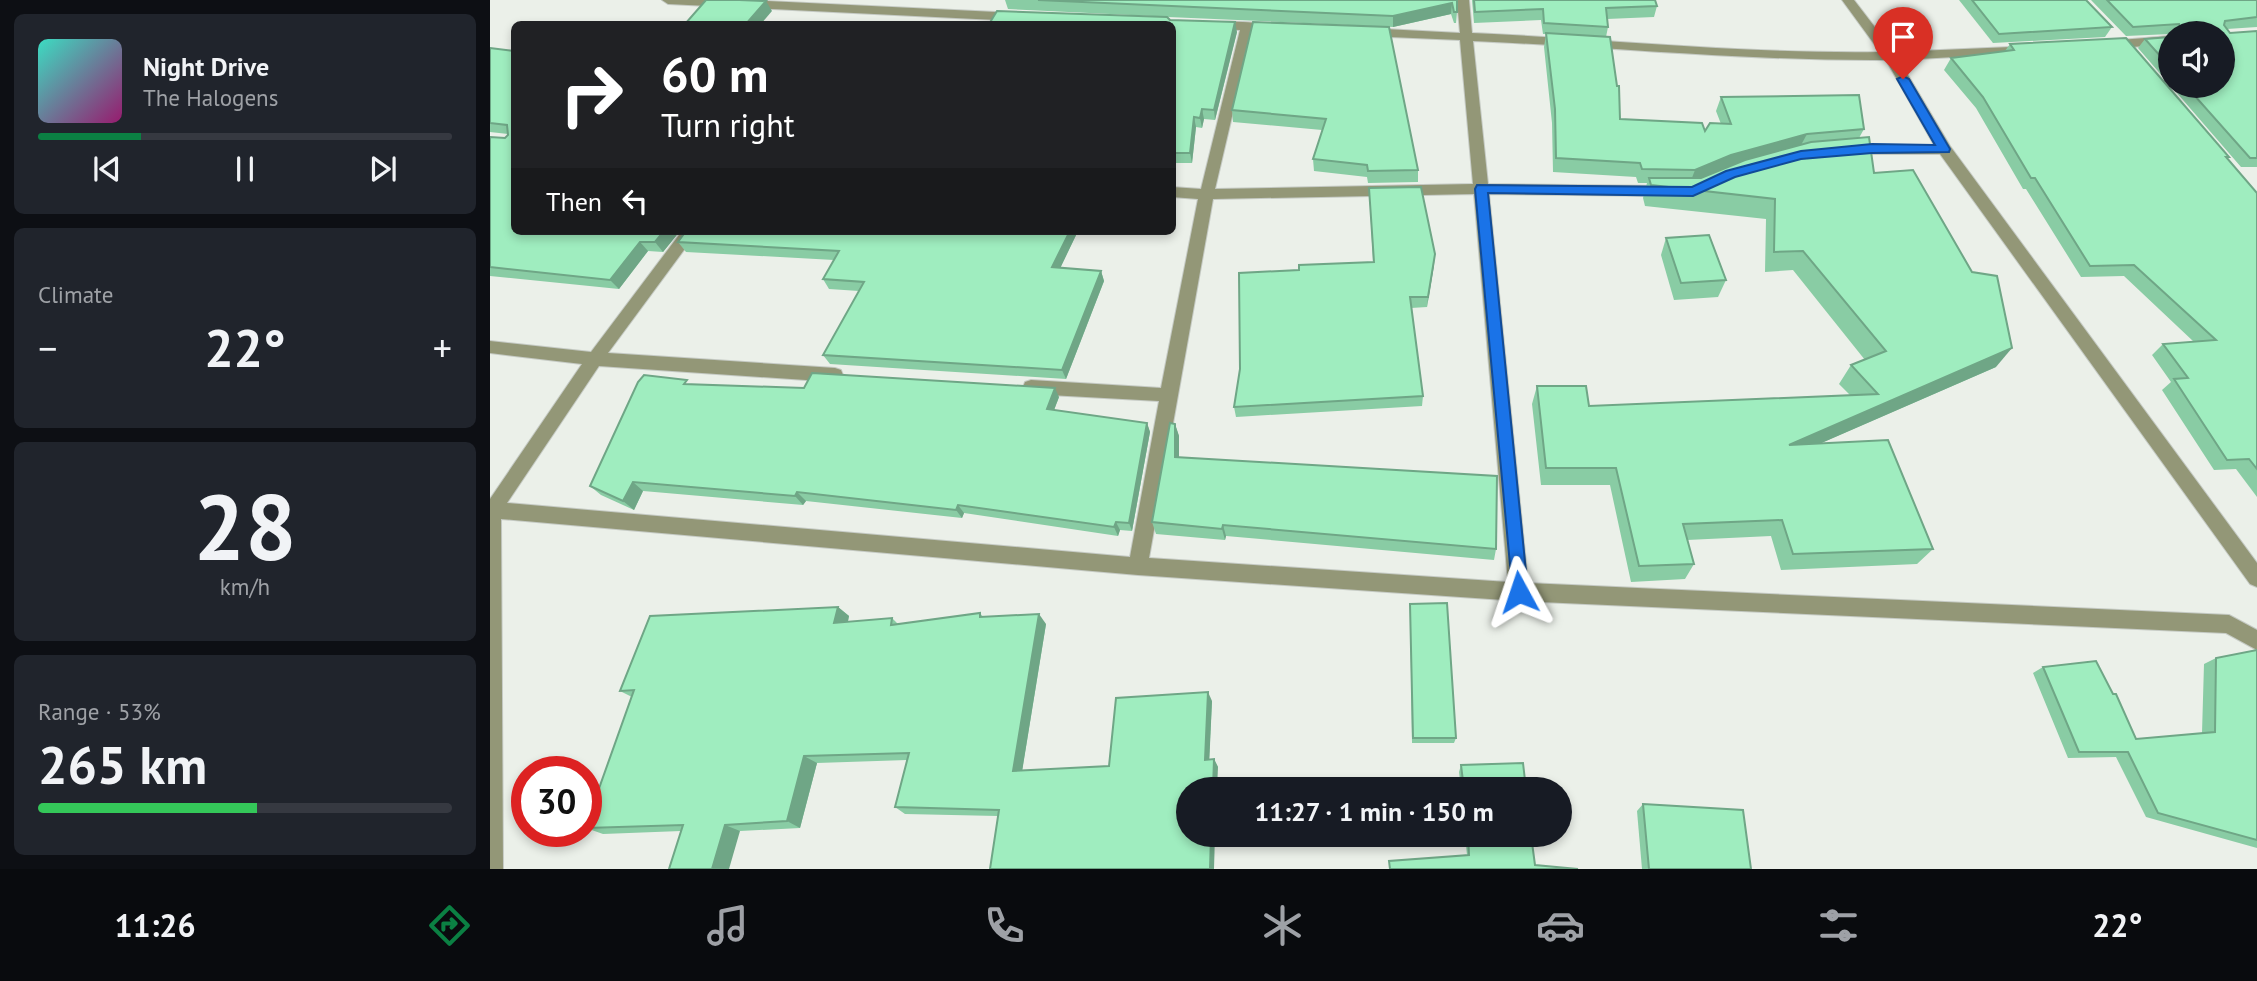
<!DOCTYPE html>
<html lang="en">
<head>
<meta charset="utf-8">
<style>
  :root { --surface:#171b24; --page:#20242c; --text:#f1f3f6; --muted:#9ea1a6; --line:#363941; --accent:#0b8043 }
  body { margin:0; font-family:"PT Sans",sans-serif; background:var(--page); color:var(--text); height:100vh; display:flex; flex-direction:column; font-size:26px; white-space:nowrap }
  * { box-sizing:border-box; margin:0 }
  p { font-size:23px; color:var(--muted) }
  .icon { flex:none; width:38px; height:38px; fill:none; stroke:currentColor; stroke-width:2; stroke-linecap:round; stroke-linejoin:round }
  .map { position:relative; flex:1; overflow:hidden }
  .sheet { display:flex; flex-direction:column; gap:14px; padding:14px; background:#0d0f14; width:490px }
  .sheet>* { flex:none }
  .banner { position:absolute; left:21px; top:21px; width:665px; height:214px; border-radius:10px; box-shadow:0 4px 10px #0003; background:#202124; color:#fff; overflow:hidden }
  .fabs { position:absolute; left:1668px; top:21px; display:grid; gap:14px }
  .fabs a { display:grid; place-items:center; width:77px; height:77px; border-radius:50%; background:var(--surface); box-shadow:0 4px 10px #0003; font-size:35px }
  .speed { position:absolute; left:21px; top:756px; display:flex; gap:14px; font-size:35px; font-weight:700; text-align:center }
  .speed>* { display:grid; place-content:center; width:91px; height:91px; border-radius:50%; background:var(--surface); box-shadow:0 4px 10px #0003; line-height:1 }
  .speed .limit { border:10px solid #d22; background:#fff; color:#111 }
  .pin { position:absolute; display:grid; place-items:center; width:60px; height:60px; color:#fff; margin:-72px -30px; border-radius:50% 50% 50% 0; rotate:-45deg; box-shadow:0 0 7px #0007 }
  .pin .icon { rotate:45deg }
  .me { position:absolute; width:77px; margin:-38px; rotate:355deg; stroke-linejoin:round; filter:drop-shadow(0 0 5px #0008) }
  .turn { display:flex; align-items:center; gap:24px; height:147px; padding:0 35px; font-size:32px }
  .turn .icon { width:91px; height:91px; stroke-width:2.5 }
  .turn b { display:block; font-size:49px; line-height:60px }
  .then { display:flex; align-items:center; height:66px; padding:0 35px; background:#0003; gap:14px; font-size:26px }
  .big { font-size:52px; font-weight:800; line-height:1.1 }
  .sheet .tile { flex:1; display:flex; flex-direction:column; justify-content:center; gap:10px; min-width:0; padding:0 24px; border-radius:10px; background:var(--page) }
  .sheet .dial { align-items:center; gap:0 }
  .dial b { font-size:91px; line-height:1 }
  .song { display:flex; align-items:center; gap:21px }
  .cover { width:84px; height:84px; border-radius:10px; background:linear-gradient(135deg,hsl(170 70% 55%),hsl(320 70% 35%)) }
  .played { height:7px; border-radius:4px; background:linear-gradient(90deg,var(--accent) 25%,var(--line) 25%) }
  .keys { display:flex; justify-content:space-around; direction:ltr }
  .heat { display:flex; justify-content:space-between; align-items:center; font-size:38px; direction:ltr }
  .charge { height:10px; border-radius:5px; background:linear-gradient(90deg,#34c759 53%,var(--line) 0) }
  .trip { position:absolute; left:686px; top:777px; width:396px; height:70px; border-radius:35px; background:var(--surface); box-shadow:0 4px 10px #0003; font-weight:800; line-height:70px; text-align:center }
  .menu { display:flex; height:112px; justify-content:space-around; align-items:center; background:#090b0e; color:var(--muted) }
  .menu .icon { width:49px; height:49px }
  .menu .selected { color:var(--accent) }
  .menu b { font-size:32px; color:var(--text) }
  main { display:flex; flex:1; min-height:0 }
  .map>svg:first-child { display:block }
</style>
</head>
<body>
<main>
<section class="sheet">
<div class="tile">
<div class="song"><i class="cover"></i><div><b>Night Drive</b><p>The Halogens</p></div></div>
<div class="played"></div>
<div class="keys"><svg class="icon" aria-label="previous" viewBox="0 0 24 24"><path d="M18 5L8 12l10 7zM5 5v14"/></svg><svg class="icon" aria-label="pause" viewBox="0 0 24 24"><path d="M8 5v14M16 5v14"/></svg><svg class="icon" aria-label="next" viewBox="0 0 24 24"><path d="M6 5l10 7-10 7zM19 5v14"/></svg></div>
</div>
<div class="tile"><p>Climate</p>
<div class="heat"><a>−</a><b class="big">22°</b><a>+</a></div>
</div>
<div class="tile dial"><b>28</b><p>km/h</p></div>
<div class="tile"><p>Range · 53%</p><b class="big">265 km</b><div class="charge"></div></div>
</section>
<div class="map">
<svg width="1767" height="869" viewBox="0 0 1767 869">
  <rect width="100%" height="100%" fill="#ebf0e9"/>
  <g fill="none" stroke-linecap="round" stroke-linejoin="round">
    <g stroke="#c5cac4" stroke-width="2">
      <g id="street">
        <polygon points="172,0 254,0 527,13 533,17 527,21 178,4"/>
        <path d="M 967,0 L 979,0 L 982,33 C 1118,39 1254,54 1390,52 L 1352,0 L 1364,0 L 1404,52 L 1545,46 L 1546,49 L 1540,53 L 1409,60 L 1460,146 L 1767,563 L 1767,587 L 1760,584 L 1450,154 L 1355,154 L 1353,151 L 1360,146 L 1444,145 L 1396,60 C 1258,61 1121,47 983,41 L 998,184 L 1177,186 L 1184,191 L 1177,196 L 999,194 L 1038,583 L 1739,615 L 1767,630 L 1767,650 L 1736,633 L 1029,601 L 648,575 L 11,519 L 13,869 L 0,869 L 0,499 L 92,364 L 0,353 L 0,341 L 101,352 L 192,231 L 208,231 L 118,353 L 345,368 L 351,370 L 353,375 L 351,380 L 345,382 L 109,366 L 17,503 L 640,557 L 669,401 L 541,394 L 535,392 L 533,387 L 535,382 L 541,380 L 671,388 L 708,199 L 682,197 L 682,187 L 711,189 L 750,30 L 722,29 L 716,25 C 724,19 783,22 791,28 L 785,32 L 762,31 L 725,189 L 983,184 L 970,40 L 876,36 L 870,32 L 876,28 L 970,33 ZM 984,194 L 1018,582 L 659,558 L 723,199 Z"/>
        <polygon points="1680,36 1680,44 1617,49 1611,45 1617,41"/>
      </g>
    </g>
    <use href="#street" fill="#939777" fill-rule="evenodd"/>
  </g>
  <g fill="#89cca4">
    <polygon points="515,0 967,0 967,12 966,23 964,23 961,14 903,27 678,17 680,20 747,32 725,120 714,119 712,128 706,127 702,163 682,163 682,24 662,16 518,9"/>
    <polygon points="982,0 1165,0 1167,6 1164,17 1117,19 1118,27 1116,37 1130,119 1215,131 1231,124 1226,111 1231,97 1374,129 1369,138 1384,173 1506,367 1331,443 1443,549 1427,564 1291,570 1281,536 1197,540 1204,564 1195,579 1141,582 1120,485 1051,485 1042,404 1047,386 1099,406 1360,395 1349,384 1361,365 1375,360 1303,270 1275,272 1276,219 1155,206 1153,198 1157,183 1148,183 1146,177 1063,172 1062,123 1054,47 1056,34 1053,34 1051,20 984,23"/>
    <polygon points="1469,0 1596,0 1622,27 1615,37 1503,43"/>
    <polygon points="1601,0 1767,0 1767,27 1737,29 1740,33 1767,31 1767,167 1751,167 1648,48 1655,39 1680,37 1680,86 1732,86 1732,33 1680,33 1680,34 1636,36"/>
    <polygon points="763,22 928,170 928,182 878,183 877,177 824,171 823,159 832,130 743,122 742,110"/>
    <polygon points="1520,44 1739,157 1737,158 1767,193 1767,497 1746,469 1724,470 1672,390 1681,382 1662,355 1673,344 1704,342 1634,276 1591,277 1536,189 1533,189 1486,108 1454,70 1461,58 1515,51"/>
    <polygon points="0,48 24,51 24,231 190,231 173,252 158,251 129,289 0,276 0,137 15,138 18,135 18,134 0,132"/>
    <polygon points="879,188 944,265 937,307 921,308 933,396 932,406 746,417 744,407 809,270 883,262"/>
    <polygon points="588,231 570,268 611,271 614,281 576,379 340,364 333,355 369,291 339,289 333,279 344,260 196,252 188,242"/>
    <polygon points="1176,238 1236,280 1228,297 1184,300 1171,255"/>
    <polygon points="201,384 569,397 564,410 657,423 660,432 642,531 630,530 628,536 474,513 472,518 316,501 313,505 153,491 144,510 111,495 100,486"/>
    <polygon points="685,424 689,436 689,457 1006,549 1004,560 736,536 735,540 666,534 662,522"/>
    <polygon points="920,604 966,738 964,743 922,743"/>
    <polygon points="348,607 359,616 358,622 402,618 408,624 490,613 493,617 556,624 532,771 619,766 722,701 719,760 724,759 728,767 508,816 415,814 405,807 417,760 327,763 310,828 250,831 191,831 113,834 96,828 142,697 130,691"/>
    <polygon points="1767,650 1767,848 1656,817 1626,757 1578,758 1543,673 1553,667 1646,739 1712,733 1714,664 1726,658"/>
    <polygon points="971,765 1036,789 971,789 969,772"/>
    <polygon points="1153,804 1261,869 1152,869 1147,811"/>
    <polygon points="975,835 1041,835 1045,865 1088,869 899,869 899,861 977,855"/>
  </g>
  <g fill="#6fa686">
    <polygon points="276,1 282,11 271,24 256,24"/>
    <polygon points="962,3 961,14 903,27 903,16"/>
    <polygon points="745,22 747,32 725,120 724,110"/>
    <polygon points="712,109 714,119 712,128 710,118"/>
    <polygon points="704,117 706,127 702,163 700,153"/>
    <polygon points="1317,134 1310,147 1200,183 1205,170 1241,155"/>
    <polygon points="174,231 190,231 173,252 165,242"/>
    <polygon points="580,231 588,231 566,277 562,267"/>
    <polygon points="150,242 158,251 129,289 120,280"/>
    <polygon points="945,254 944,265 937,307 938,297"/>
    <polygon points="611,271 614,281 576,379 572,370"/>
    <polygon points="1522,348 1506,367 1288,462 1299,445"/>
    <polygon points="565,388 569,397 561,418 557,409"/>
    <polygon points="657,423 660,432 642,531 639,523"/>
    <polygon points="685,424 689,436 689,469 685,457"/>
    <polygon points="143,482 153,491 144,510 133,501"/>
    <polygon points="307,492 316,501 313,505 305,496"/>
    <polygon points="468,505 474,513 472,518 466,510"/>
    <polygon points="626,522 630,530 628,536 624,527"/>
    <polygon points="733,525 736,536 735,540 732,529"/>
    <polygon points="348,607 359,616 355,633 344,623"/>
    <polygon points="549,614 556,624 531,778 523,771"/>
    <polygon points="718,692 722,701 719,767 715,760"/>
    <polygon points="314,756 327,763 310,828 297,821"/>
    <polygon points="724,759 728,767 727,789 723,789"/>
    <polygon points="235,825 250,831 239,869 222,869"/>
    <polygon points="721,835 725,835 724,869 720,869"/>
  </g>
  <g fill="#9fedbf" stroke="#6fa686" stroke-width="2">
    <polygon points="216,0 249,0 276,1 256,24 195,24"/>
    <polygon points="548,0 967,0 967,12 964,12 962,3 903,16"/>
    <polygon points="984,0 1165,0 1167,6 1116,8 1118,27 1054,23 1053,9 985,12"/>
    <polygon points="1482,0 1596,0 1622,27 1509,34"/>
    <polygon points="1617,0 1767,0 1767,17 1735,21 1734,25 1740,33 1767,31 1767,158 1760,158 1696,86 1732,86 1732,33 1690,33 1689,24 1643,27"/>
    <polygon points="507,11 677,17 680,20 745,22 724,110 712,109 710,118 704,117 700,153 682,153 682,24 499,24"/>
    <polygon points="763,22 899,27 928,170 878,171 877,165 823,159 836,119 742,110"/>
    <polygon points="1056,33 1120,37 1127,86 1129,86 1130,119 1212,123 1215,131 1220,123 1241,124 1231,97 1369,95 1374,129 1317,134 1241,155 1205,170 1152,169 1150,163 1066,158 1065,109"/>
    <polygon points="1680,37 1680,67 1655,39"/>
    <polygon points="1636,38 1739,157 1736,157 1767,193 1767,469 1759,459 1737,460 1684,379 1698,378 1673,344 1726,340 1644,265 1600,266 1545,178 1541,178 1493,97 1461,58 1524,50 1520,44"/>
    <polygon points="0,48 24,51 24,231 174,231 165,242 150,242 120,280 0,267 0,137 15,138 18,135 17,125 0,123"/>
    <polygon points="1379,137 1384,173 1423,170 1482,272 1507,276 1522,348 1299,445 1398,440 1443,549 1303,554 1292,520 1193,524 1204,564 1149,566 1126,468 1056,468 1047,386 1096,386 1099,406 1388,394 1361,365 1396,351 1313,251 1284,252 1285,199 1161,185 1159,178 1211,178 1255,160 1321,142"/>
    <polygon points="931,187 945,254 938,297 920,297 933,396 744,407 750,369 749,273 809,270 809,265 884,262 879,188"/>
    <polygon points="196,231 580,231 562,267 611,271 572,370 333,355 374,282 333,279 349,251 188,242"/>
    <polygon points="1219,235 1236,280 1191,283 1176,238"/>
    <polygon points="322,373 565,388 557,409 657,423 639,523 626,522 624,527 468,505 466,510 307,492 305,496 143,482 133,501 100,486 148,382 154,375 197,380 194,384 314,388"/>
    <polygon points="680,423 685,424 685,457 1007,476 1006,549 733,525 732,529 662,522"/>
    <polygon points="957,603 966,738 923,738 920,604"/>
    <polygon points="348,607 344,623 402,618 401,625 490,613 490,617 549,614 523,771 619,766 626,698 718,692 715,760 724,759 723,789 698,789 698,835 721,835 720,869 500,869 509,810 405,807 419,753 314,756 297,821 235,825 222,869 179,869 193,825 96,828 96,825 144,690 130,691 160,616"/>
    <polygon points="1767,650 1767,840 1668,813 1638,752 1589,752 1553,667 1606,661 1623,694 1626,694 1646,739 1725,732 1726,658"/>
    <polygon points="1033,763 1036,789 974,789 971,765"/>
    <polygon points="1153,804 1253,810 1261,869 1159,869"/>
    <polygon points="978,835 1041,835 1045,865 1088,869 900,869 899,861 979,855"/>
  </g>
  <polygon fill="#1a73e8" stroke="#114b97" stroke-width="2" points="1413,76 1419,79 1460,149 1459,152 1382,153 1311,159 1245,177 1203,196 998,193 1038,592 1035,597 1029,600 1023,597 985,189 987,185 1202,187 1236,171 1311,151 1382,144 1445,145 1407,79"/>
</svg>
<div class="fabs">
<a><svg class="icon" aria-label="sound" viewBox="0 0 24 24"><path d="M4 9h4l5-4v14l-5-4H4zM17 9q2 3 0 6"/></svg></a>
</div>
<div class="speed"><div class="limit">30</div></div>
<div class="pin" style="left:1413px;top:79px;background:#d93025"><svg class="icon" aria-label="arrive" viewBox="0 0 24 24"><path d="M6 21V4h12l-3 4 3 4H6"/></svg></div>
<svg class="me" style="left:1029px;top:592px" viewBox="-20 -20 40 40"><path d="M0-17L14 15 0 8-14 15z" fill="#1a73e8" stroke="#fff" stroke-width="4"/></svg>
<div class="trip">11:27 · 1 min · 150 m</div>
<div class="banner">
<div class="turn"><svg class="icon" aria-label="right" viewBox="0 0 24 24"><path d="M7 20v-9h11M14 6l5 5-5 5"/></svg><div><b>60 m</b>Turn right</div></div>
<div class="then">Then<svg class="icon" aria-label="left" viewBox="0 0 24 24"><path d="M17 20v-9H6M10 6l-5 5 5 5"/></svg></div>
</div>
</div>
</main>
<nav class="menu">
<b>11:26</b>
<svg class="icon selected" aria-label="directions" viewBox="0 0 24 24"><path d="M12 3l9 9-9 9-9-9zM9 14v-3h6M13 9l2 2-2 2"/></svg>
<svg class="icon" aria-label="music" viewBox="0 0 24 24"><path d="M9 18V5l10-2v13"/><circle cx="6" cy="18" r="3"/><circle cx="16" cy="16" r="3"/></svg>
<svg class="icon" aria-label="phone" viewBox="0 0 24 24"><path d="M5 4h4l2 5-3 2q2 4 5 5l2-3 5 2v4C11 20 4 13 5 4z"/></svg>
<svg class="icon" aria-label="climate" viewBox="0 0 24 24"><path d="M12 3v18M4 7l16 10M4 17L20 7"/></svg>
<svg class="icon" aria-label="car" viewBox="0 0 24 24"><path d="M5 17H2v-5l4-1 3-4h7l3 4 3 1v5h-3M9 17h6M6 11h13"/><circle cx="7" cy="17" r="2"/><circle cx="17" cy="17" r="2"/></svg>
<svg class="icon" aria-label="filters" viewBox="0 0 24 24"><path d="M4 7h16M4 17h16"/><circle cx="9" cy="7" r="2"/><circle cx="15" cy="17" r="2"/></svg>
<b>22°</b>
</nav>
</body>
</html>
